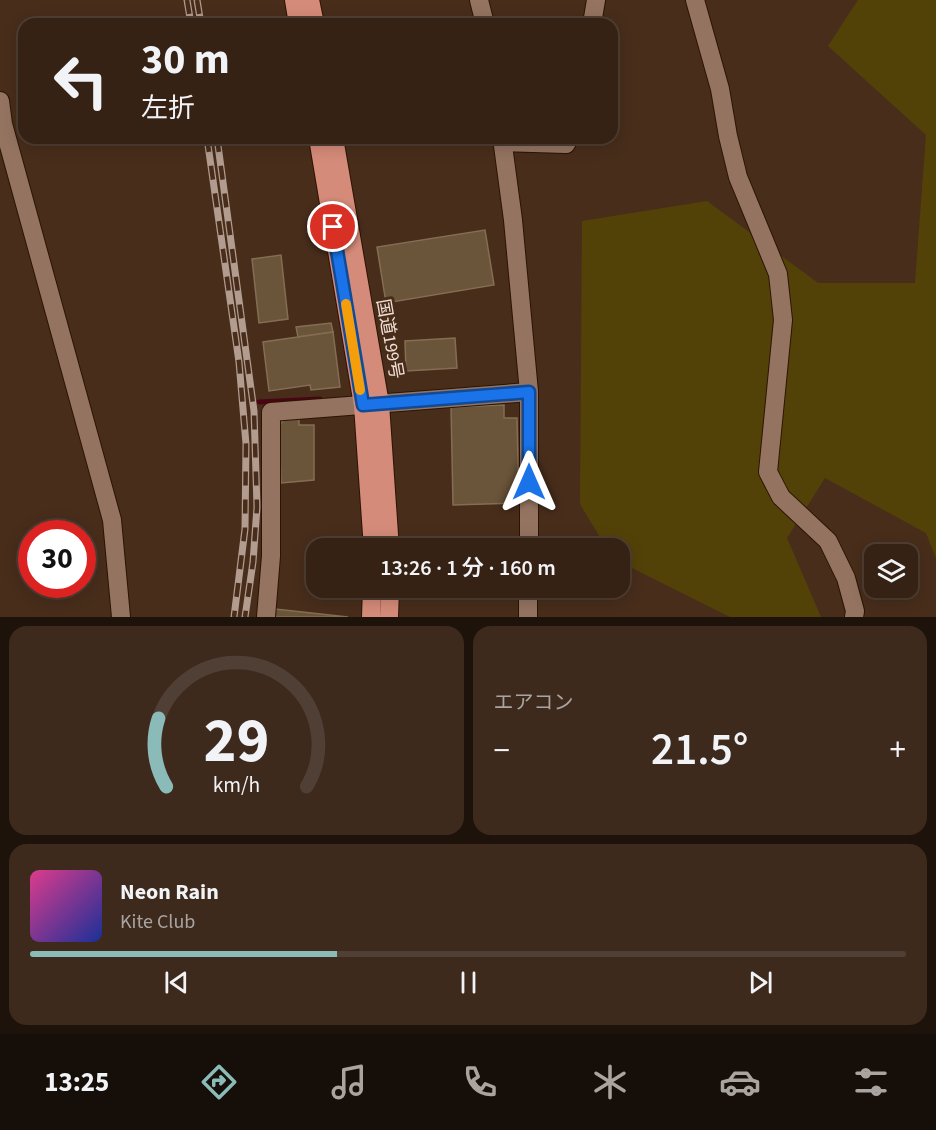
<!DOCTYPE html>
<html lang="ja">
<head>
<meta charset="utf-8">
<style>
  :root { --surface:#362214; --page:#3d2a1d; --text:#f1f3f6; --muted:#aaa4a0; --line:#503f34; --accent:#8bbbb9 }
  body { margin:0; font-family:"Source Sans 3","Noto Sans JP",sans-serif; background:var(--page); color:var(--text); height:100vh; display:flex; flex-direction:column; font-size:22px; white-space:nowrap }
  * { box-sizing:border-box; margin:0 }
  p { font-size:20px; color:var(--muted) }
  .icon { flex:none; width:33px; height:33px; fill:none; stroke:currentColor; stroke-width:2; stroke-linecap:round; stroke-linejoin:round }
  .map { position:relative; height:617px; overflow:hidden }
  .panel { display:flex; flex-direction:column; gap:9px; padding:9px; background:#1e130b; flex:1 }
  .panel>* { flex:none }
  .banner { position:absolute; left:18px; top:18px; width:600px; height:126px; border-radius:18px; box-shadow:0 3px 15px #0003,0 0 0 2px var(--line); background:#362214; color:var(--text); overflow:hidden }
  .tools { position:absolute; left:864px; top:544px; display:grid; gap:12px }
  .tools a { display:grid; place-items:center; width:54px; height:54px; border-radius:12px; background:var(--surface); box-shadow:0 3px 15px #0003,0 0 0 2px var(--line); font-size:30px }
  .speed { position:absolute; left:18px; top:520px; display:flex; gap:12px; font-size:30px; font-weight:700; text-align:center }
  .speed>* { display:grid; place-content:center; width:78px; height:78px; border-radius:50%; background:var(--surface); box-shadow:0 3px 15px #0003,0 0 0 2px var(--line); line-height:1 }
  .speed .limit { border:9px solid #d22; background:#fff; color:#111 }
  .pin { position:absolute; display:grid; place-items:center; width:51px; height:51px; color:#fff; margin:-26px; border:3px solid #fff; border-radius:50%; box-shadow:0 2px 6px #0007 }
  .me { position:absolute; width:66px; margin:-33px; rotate:0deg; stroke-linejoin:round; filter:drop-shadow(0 0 4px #0008) }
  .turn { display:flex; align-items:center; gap:21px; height:126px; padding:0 24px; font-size:27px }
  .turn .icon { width:78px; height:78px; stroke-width:2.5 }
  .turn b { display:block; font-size:42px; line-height:51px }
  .big { font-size:45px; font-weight:600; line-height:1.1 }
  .panel .card { flex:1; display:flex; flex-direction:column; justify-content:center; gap:9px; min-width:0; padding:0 21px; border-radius:18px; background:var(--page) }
  .panel .dial { align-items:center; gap:0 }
  .dial svg { height:156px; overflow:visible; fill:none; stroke:var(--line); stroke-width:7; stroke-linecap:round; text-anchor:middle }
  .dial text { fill:var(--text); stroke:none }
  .song { display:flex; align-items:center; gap:18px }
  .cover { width:72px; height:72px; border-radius:9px; background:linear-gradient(135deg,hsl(330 70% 55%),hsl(230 70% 35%)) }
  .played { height:6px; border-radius:3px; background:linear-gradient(90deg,var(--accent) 35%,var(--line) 35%) }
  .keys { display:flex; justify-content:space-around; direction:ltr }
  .heat { display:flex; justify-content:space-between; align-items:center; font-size:33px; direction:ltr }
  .panel .tiles { flex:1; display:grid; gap:9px; grid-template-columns:1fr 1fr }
  .card:last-child { grid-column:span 2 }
  .trip { position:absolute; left:306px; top:538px; width:324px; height:60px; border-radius:18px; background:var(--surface); box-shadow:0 3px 15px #0003,0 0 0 2px var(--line); font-weight:600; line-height:60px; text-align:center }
  .dock { display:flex; height:96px; justify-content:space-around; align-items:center; background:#160e08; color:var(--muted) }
  .dock .icon { width:42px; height:42px }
  .dock .selected { color:var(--accent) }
  .dock b { font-size:27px; color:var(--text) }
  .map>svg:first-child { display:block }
</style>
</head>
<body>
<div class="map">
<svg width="936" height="617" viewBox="0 0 936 617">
  <rect width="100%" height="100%" fill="#482d1b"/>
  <polygon fill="#534208" points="858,0 936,0 936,558 926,533 825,478 787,538 821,617 730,617 620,562 620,549 607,549 580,504 582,221 707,201 818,283 915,283 926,135 828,46"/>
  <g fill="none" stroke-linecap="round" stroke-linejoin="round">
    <polyline stroke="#490514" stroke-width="5" points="259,402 320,399"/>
  </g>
  <g fill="#6a543a" stroke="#846e53" stroke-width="1.5">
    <polygon points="485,230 494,285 386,303 377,247"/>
    <polygon points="281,255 288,319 259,323 252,259"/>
    <polygon points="331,323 333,332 298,337 296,327"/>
    <polygon points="333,332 340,387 311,390 310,385 269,391 263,342"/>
    <polygon points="455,338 457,368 406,371 405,341"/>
    <polygon points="504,405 504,418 517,418 519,503 453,505 451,407"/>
    <polygon points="299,417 299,425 314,425 314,480 281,483 279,425 286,418"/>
    <polygon points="411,544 460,545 459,549 411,549"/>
    <polygon points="409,588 458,588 458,590"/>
    <polygon points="275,609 348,617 274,617"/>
  </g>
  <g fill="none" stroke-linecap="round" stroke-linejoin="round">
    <g stroke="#2d1404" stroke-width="20">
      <g id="minor">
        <polyline points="479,0 485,24"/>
        <polyline points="695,0 720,89 728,136 738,177 778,274 783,320 768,472 781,497 828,541 846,578 855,611 854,617"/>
        <polyline points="592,24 596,0"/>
        <polyline points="0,101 3,124 112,520 121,617"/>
        <polyline points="502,138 513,220 529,392 529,549"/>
        <polyline points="503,142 566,144 569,138"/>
        <polyline points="266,617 271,556 271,412 529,392"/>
        <polyline points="528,617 528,588"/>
      </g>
    </g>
    <g stroke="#2d1404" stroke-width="20">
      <g id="highway">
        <polyline points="294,0 298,24"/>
        <polyline points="310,0 315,24"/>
        <polyline points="318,138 363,405 373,549"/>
        <polyline points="334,138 380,404 390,549"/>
        <polyline points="371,617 372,588"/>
        <polyline points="389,617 390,588"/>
      </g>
    </g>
    <use href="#minor" stroke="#947461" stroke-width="18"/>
    <use href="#highway" stroke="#d58b79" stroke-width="18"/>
    <g stroke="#b19c8f" stroke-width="7">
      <g id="rail">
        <polyline points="187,0 191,24"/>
        <polyline points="197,0 201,24"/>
        <polyline points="207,138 239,362 246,444 245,529 234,617"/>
        <polyline points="217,138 254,411 257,507 253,562 245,617"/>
      </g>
    </g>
    <use href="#rail" stroke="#482d1b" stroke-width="4.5" stroke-dasharray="14" stroke-linecap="butt"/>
  </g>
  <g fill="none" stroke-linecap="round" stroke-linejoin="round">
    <g stroke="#114b97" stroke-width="15">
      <polyline id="route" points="333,227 363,405 529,392 529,482"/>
    </g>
    <use href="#route" stroke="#1a73e8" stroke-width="10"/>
    <polyline stroke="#f59e0b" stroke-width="10" points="346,304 360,390"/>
  </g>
  <g text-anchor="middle" stroke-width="6" stroke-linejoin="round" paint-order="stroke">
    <g font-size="18" fill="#f2e0d6" stroke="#482d1b">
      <text transform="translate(390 339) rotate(80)" y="6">国道199号</text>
    </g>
  </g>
</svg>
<div class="tools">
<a><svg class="icon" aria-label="layers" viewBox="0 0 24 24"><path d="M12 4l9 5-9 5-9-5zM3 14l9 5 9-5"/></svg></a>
</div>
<div class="speed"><div class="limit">30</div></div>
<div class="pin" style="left:333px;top:227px;background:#d93025"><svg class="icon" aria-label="arrive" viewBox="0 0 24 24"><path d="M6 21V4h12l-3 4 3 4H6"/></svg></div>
<svg class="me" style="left:529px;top:482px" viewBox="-20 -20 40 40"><path d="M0-17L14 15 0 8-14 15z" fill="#1a73e8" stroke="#fff" stroke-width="4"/></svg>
<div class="trip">13:26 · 1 分 · 160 m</div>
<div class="banner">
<div class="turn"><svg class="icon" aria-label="left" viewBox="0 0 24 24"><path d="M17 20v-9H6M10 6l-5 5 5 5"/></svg><div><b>30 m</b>左折</div></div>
</div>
</div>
<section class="panel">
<div class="tiles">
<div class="card dial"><svg viewBox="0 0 100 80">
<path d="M14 69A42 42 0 1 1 86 69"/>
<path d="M14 69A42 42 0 0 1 10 34" stroke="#8bbbb9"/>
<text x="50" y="56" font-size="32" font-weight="700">29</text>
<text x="50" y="72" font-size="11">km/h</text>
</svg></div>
<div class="card"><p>エアコン</p>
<div class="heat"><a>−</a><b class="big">21.5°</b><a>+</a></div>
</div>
<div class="card">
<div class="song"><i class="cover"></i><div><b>Neon Rain</b><p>Kite Club</p></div></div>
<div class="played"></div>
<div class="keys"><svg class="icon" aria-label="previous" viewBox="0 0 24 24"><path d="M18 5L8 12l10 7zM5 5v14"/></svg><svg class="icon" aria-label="pause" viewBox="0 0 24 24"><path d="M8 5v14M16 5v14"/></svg><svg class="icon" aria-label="next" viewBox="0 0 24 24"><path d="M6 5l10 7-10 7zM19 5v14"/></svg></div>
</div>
</div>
</section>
<nav class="dock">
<b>13:25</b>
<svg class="icon selected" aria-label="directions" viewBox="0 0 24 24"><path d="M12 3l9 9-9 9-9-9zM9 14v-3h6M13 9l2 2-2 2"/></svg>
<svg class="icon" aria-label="music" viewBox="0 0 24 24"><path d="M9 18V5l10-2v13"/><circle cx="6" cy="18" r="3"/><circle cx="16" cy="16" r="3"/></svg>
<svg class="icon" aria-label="phone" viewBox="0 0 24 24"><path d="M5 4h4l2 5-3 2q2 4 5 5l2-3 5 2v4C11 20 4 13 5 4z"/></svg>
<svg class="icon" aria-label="climate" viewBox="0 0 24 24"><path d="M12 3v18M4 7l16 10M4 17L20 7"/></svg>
<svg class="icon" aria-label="car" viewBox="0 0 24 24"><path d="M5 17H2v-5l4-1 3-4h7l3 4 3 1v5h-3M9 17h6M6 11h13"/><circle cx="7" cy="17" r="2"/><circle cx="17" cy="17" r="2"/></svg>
<svg class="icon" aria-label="filters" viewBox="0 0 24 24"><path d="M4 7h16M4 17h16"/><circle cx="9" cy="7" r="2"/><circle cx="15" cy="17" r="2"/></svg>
</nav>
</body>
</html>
